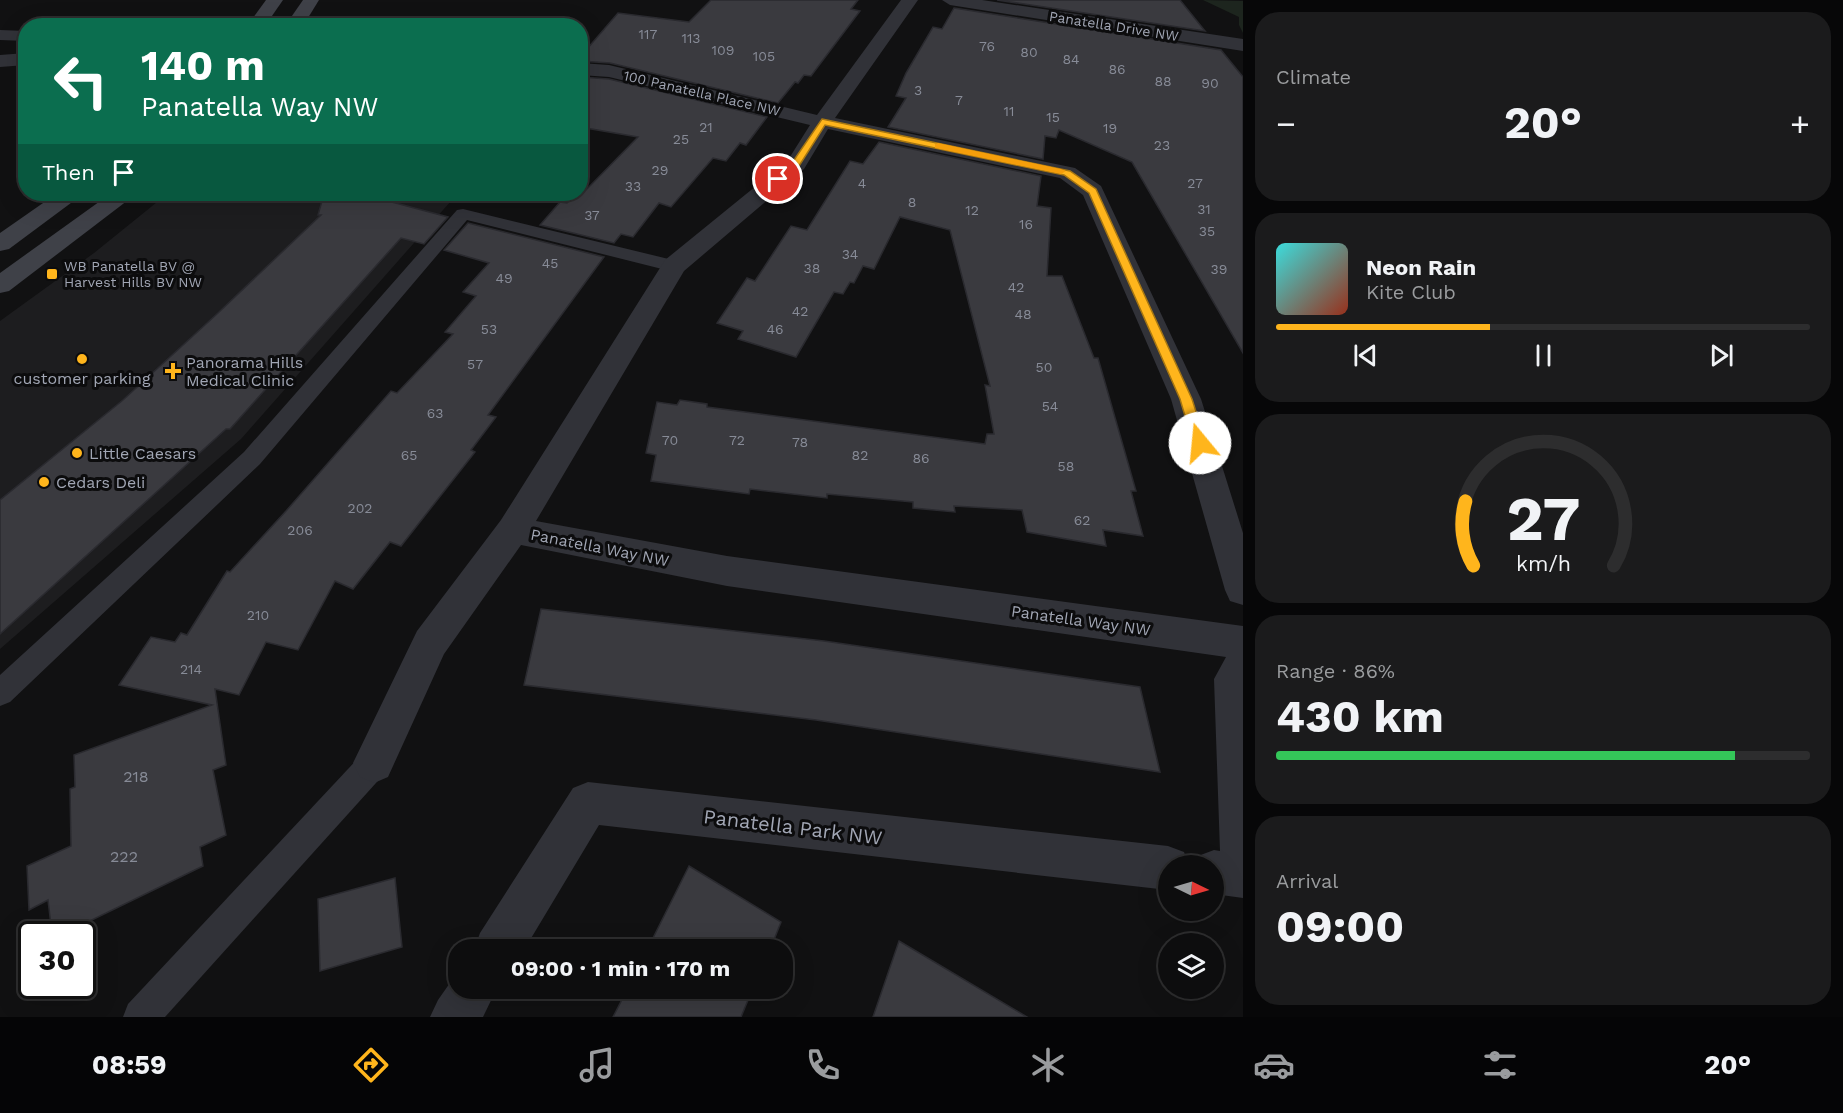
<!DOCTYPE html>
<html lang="en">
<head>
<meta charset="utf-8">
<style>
  :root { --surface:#0d0d0e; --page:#1b1b1c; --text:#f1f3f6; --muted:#9a9c9e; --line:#2d2d2e; --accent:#ffb51c }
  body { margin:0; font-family:"Work Sans",sans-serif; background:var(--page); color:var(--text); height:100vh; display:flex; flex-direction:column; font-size:22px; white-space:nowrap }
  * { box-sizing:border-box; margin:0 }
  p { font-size:20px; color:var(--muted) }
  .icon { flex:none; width:33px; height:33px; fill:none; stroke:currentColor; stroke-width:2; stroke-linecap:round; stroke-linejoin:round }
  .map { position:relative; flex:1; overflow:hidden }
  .sheet { display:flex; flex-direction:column; gap:12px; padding:12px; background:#070708; width:600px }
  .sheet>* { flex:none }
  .top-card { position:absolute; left:18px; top:18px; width:570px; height:183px; border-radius:24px; box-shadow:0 6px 24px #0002,0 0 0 2px var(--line); background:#0b6e4f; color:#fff; overflow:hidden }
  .needle { width:39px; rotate:95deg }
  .fabs { position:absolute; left:1158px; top:855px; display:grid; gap:12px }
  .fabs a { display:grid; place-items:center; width:66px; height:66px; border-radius:50%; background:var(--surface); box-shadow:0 6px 24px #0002,0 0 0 2px var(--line); font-size:30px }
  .speed { position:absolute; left:18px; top:921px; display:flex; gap:12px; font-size:30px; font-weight:700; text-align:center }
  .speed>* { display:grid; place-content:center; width:78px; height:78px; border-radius:50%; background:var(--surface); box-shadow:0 6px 24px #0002,0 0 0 2px var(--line); line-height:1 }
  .speed .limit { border:3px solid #111; border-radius:9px; background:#fff; color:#111 }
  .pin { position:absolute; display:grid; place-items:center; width:51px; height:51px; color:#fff; margin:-26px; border:3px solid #fff; border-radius:50%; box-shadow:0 2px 6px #0007 }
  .me { position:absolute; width:66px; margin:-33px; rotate:343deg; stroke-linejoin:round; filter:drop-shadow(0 0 4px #0008) }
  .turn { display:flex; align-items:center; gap:21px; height:126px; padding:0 24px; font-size:27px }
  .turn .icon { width:78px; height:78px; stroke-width:2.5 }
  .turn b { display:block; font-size:42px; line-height:51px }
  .then { display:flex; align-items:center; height:57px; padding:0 24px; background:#0003; gap:12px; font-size:22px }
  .big { font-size:45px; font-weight:700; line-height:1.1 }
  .sheet .widget { flex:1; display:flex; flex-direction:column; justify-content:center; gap:9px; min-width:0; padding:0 21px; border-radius:24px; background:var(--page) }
  .sheet .dial { align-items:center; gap:0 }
  .dial svg { height:156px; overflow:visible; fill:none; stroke:var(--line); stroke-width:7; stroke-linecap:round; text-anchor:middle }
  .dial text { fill:var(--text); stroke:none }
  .song { display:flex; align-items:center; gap:18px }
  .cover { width:72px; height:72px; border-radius:9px; background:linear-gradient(135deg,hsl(180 70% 55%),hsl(10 70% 35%)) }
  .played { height:6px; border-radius:3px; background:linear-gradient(90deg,var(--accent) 40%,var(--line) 40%) }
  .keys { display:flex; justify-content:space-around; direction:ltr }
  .heat { display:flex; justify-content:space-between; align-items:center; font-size:33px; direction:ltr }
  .charge { height:9px; border-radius:4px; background:linear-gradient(90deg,#34c759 86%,var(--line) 0) }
  .trip { position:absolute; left:448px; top:939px; width:345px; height:60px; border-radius:24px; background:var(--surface); box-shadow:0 6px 24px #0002,0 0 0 2px var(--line); font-weight:700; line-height:60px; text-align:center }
  .dock { display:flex; height:96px; justify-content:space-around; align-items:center; background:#050506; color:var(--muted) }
  .dock .icon { width:42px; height:42px }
  .dock .current { color:var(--accent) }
  .dock b { font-size:27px; color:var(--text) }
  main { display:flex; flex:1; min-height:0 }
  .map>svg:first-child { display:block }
</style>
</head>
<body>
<main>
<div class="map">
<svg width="1243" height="1017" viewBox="0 0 1243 1017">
  <rect width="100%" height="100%" fill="#111112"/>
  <polygon fill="#1d1d1f" points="167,194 388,194 451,201 241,439 0,649 0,321 94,253"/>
  <polygon fill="#1d251e" points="1203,0 1243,1 1243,33 1239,25 1239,17"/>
  <g fill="#3a3a3f" stroke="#2a2a2f" stroke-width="1.5">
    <polygon points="711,0 858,0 851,9 860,11 811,76 804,75 798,83 795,82 778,103 610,63 580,61 580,57 618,13 689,22"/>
    <polygon points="997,0 1180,0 1205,31"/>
    <polygon points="954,8 1221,50 1243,77 1243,353 1132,162 1059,130 1056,138 1045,136 1043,159 888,127 906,98 896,96 906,73 933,27 942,29"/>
    <polygon points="580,77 609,79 767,117 746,145 740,143 726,161 713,158 671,207 659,203 633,237 621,234 614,243 540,225 560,202 567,203 575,194 581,195 638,137 580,127"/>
    <polygon points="879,142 1041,176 1037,206 1051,208 1047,276 1062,276 1094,358 1098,358 1136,491 1131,491 1143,536 1103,530 1106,546 1027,532 1022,510 954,506 955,512 913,508 913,502 827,494 827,498 750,489 749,494 651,481 656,455 646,453 657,402 677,405 680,400 707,404 707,407 985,444 987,434 994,434 985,385 990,386 950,230 900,217 874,269 863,266 854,283 850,282 843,294 834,292 796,357 738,339 743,331 717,323 747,278 755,281 791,226 807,230 850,161 863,164"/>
    <polygon points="324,194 362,194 448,217 424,244 401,238 230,429 226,429 0,634 0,500 123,400 218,313 321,215 318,215"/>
    <polygon points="468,223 604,257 488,415 496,417 471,450 475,452 401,546 390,542 353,589 335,581 298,650 266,642 239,695 215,689 226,765 213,770 226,835 200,847 203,866 63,934 52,934 48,900 29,910 27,866 71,846 70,789 75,787 74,755 212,705 119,685 151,637 175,642 181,633 187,635 227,571 230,572 286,511 391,391 397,393 453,334 445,332 476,296 463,292 489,263 444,250"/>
    <polygon points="541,609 824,641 1140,687 1160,772 816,720 524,685"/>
    <polygon points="689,866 781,922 770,950 647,950"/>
    <polygon points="395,878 402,947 320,971 318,899"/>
    <polygon points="899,941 1027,1017 873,1017"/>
    <polygon points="628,988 753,988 741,1017 613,1017"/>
  </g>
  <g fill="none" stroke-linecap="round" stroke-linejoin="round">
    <g fill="#313238" fill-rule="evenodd">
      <polygon points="172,194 204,194 210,198 202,203 174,198"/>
      <polygon points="463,209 681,262 683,266 674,272 467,220 260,464 10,702 0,706 0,675 244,452 457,210"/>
      <polygon points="374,748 385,753 389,763 385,773 165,1017 123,1017 128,1004 363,753"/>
    </g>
    <g fill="#313238" fill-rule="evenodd">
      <polygon points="901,0 918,0 835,118 1075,168 1101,186 1201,399 1243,533 1243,605 1230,601 1225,590 1171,399 1083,195 1060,178 828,129 804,169 684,271 536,521 727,556 1243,626 1243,898 1214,894 1214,866 1194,866 1198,856 1214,850 1220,851 1214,679 1226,657 727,586 521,545 444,654 388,777 374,783 360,777 353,763 417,631 501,520 665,260 788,160 810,125 609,77 580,75 580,63 609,65 817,115"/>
      <polygon points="942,0 982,0 1243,39 1243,51 950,5"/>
      <polygon points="0,30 26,31 26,41 0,40"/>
      <polygon points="26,53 26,65 0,67 0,55"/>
      <polygon points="588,782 1168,846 1184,852 1189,866 1168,866 1168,890 599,825 524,950 474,950 480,933 573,788"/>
      <polygon points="459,970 459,988 497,988 483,1017 430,1017 438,1000"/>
    </g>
    <g fill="#3f4148" fill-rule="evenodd">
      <polygon points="266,0 283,0 265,26 247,26"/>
      <polygon points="303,0 319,0 303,26 285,26"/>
      <polygon points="56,194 83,194 9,249 0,251 0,233"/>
      <polygon points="110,194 136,194 9,291 0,293 0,273"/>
    </g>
  </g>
  <polygon fill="#ffb51c" stroke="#a67612" stroke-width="1.5" points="822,119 1070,171 1096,189 1192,399 1206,443 1204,447 1200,448 1193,443 1180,399 1089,193 1064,175 825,125 799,166 782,181 775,181 775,177 792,163"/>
  <polygon fill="#f59e0b" points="938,143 1061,169 1066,171 1061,174 935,148 935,144"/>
  <g fill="#ffb51c" stroke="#0c0c0d" stroke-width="2">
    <rect x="46" y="268" width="12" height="12" rx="3"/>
    <circle cx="82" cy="359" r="6"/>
    <path d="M170 362h6v6h6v6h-6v6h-6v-6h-6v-6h6z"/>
    <circle cx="77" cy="453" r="6"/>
    <circle cx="44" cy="482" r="6"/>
  </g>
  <g text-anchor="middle" stroke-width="6" stroke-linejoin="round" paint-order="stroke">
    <g font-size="14" fill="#a1a6b4" stroke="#0c0c0d">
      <text transform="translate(1114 26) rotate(9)" y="5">Panatella Drive NW</text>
      <text transform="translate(702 93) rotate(13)" y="5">100 Panatella Place NW</text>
    </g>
    <g font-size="14" fill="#878b97">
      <text x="648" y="39">117</text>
      <text x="691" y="43">113</text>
      <text x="987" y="51">76</text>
      <text x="723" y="55">109</text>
      <text x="1029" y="57">80</text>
      <text x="764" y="61">105</text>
      <text x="1071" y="64">84</text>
      <text x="1117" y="74">86</text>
      <text x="1163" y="86">88</text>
      <text x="1210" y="88">90</text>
      <text x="918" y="95">3</text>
      <text x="959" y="105">7</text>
      <text x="1009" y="116">11</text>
      <text x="1053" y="122">15</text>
      <text x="706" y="132">21</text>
      <text x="1110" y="133">19</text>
      <text x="681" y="144">25</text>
      <text x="1162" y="150">23</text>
      <text x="660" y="175">29</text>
      <text x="862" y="188">4</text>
      <text x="1195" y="188">27</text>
      <text x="633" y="191">33</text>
      <text x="912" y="207">8</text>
      <text x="1204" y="214">31</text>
      <text x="972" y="215">12</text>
      <text x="592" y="220">37</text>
      <text x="1026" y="229">16</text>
      <text x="1207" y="236">35</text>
      <text x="850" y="259">34</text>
      <text x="550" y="268">45</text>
      <text x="812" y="273">38</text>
      <text x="1219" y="274">39</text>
      <text x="504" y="283">49</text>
      <text x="1016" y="292">42</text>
      <text x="800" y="316">42</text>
      <text x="1023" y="319">48</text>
      <text x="489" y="334">53</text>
      <text x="775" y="334">46</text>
      <text x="475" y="369">57</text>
      <text x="1044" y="372">50</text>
      <text x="1050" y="411">54</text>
      <text x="435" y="418">63</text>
      <text x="670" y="445">70</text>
      <text x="737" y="445">72</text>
      <text x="800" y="447">78</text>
      <text x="409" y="460">65</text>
      <text x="860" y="460">82</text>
      <text x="921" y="463">86</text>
      <text x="1066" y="471">58</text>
      <text x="360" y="513">202</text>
      <text x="1082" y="525">62</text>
      <text x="300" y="535">206</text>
      <text x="258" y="620">210</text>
      <text x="191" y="674">214</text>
    </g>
    <g font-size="14" fill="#a1a6b4" stroke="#0c0c0d" text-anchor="start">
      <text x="64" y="271">WB Panatella BV @<tspan x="64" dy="16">Harvest Hills BV NW</tspan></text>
    </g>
    <g font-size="16" fill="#a1a6b4" stroke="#0c0c0d" text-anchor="start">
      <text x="186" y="368">Panorama Hills<tspan x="186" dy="18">Medical Clinic</tspan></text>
      <text x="82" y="384" text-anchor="middle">customer parking</text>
      <text x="89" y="459">Little Caesars</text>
      <text x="56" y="488">Cedars Deli</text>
    </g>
    <g font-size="16" fill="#a1a6b4" stroke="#0c0c0d">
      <text transform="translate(600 547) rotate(11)" y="6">Panatella Way NW</text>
      <text transform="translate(1081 620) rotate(8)" y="6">Panatella Way NW</text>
    </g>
    <g font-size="16" fill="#878b97">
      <text x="136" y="782">218</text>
      <text x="124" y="862">222</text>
    </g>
    <g font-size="20" fill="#a1a6b4" stroke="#0c0c0d">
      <text transform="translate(793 827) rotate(7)" y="7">Panatella Park NW</text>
    </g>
  </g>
</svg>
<div class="fabs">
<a><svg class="needle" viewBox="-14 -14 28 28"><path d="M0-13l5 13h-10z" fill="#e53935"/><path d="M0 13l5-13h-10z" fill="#9a9c9e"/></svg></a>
<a><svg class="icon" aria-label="layers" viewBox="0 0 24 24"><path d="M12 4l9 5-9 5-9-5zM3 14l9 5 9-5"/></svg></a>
</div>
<div class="speed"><div class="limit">30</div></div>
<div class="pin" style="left:778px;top:179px;background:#d93025"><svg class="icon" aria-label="arrive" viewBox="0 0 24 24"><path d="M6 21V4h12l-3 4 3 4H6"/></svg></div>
<svg class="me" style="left:1200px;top:443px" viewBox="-20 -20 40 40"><circle r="19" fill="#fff"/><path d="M0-13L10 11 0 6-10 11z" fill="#ffb51c"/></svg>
<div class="trip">09:00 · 1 min · 170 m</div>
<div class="top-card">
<div class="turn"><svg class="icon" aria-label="left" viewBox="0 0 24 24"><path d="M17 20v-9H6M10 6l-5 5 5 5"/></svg><div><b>140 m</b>Panatella Way NW</div></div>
<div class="then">Then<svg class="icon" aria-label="arrive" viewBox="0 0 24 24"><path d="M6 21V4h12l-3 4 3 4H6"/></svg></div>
</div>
</div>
<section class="sheet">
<div class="widget"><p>Climate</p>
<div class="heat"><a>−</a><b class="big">20°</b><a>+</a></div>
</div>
<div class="widget">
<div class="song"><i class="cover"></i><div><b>Neon Rain</b><p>Kite Club</p></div></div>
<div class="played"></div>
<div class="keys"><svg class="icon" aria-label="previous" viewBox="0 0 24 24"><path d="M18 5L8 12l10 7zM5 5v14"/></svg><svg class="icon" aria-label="pause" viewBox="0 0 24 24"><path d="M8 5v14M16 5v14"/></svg><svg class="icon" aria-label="next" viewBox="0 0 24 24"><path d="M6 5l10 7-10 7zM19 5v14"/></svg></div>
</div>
<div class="widget dial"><svg viewBox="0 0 100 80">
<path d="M14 69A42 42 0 1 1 86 69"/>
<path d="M14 69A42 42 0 0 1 10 36" stroke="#ffb51c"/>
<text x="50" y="56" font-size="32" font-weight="700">27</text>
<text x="50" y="72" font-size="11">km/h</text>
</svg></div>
<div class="widget"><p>Range · 86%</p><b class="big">430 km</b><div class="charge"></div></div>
<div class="widget"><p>Arrival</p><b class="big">09:00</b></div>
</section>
</main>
<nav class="dock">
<b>08:59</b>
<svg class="icon current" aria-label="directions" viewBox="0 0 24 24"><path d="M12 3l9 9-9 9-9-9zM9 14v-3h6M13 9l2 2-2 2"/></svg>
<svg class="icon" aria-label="music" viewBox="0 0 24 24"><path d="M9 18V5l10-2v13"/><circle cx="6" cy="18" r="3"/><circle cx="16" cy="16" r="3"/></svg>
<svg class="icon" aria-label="phone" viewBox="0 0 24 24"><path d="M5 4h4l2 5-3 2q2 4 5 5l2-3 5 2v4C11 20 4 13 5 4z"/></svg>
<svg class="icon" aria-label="climate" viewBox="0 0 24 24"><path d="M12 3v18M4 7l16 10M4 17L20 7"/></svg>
<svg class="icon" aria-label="car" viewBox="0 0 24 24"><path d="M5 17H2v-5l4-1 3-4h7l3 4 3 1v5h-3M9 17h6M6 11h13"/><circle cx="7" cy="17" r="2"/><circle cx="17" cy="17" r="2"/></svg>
<svg class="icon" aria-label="filters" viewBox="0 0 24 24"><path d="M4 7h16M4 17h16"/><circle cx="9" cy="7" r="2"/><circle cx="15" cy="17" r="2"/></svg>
<b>20°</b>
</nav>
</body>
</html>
